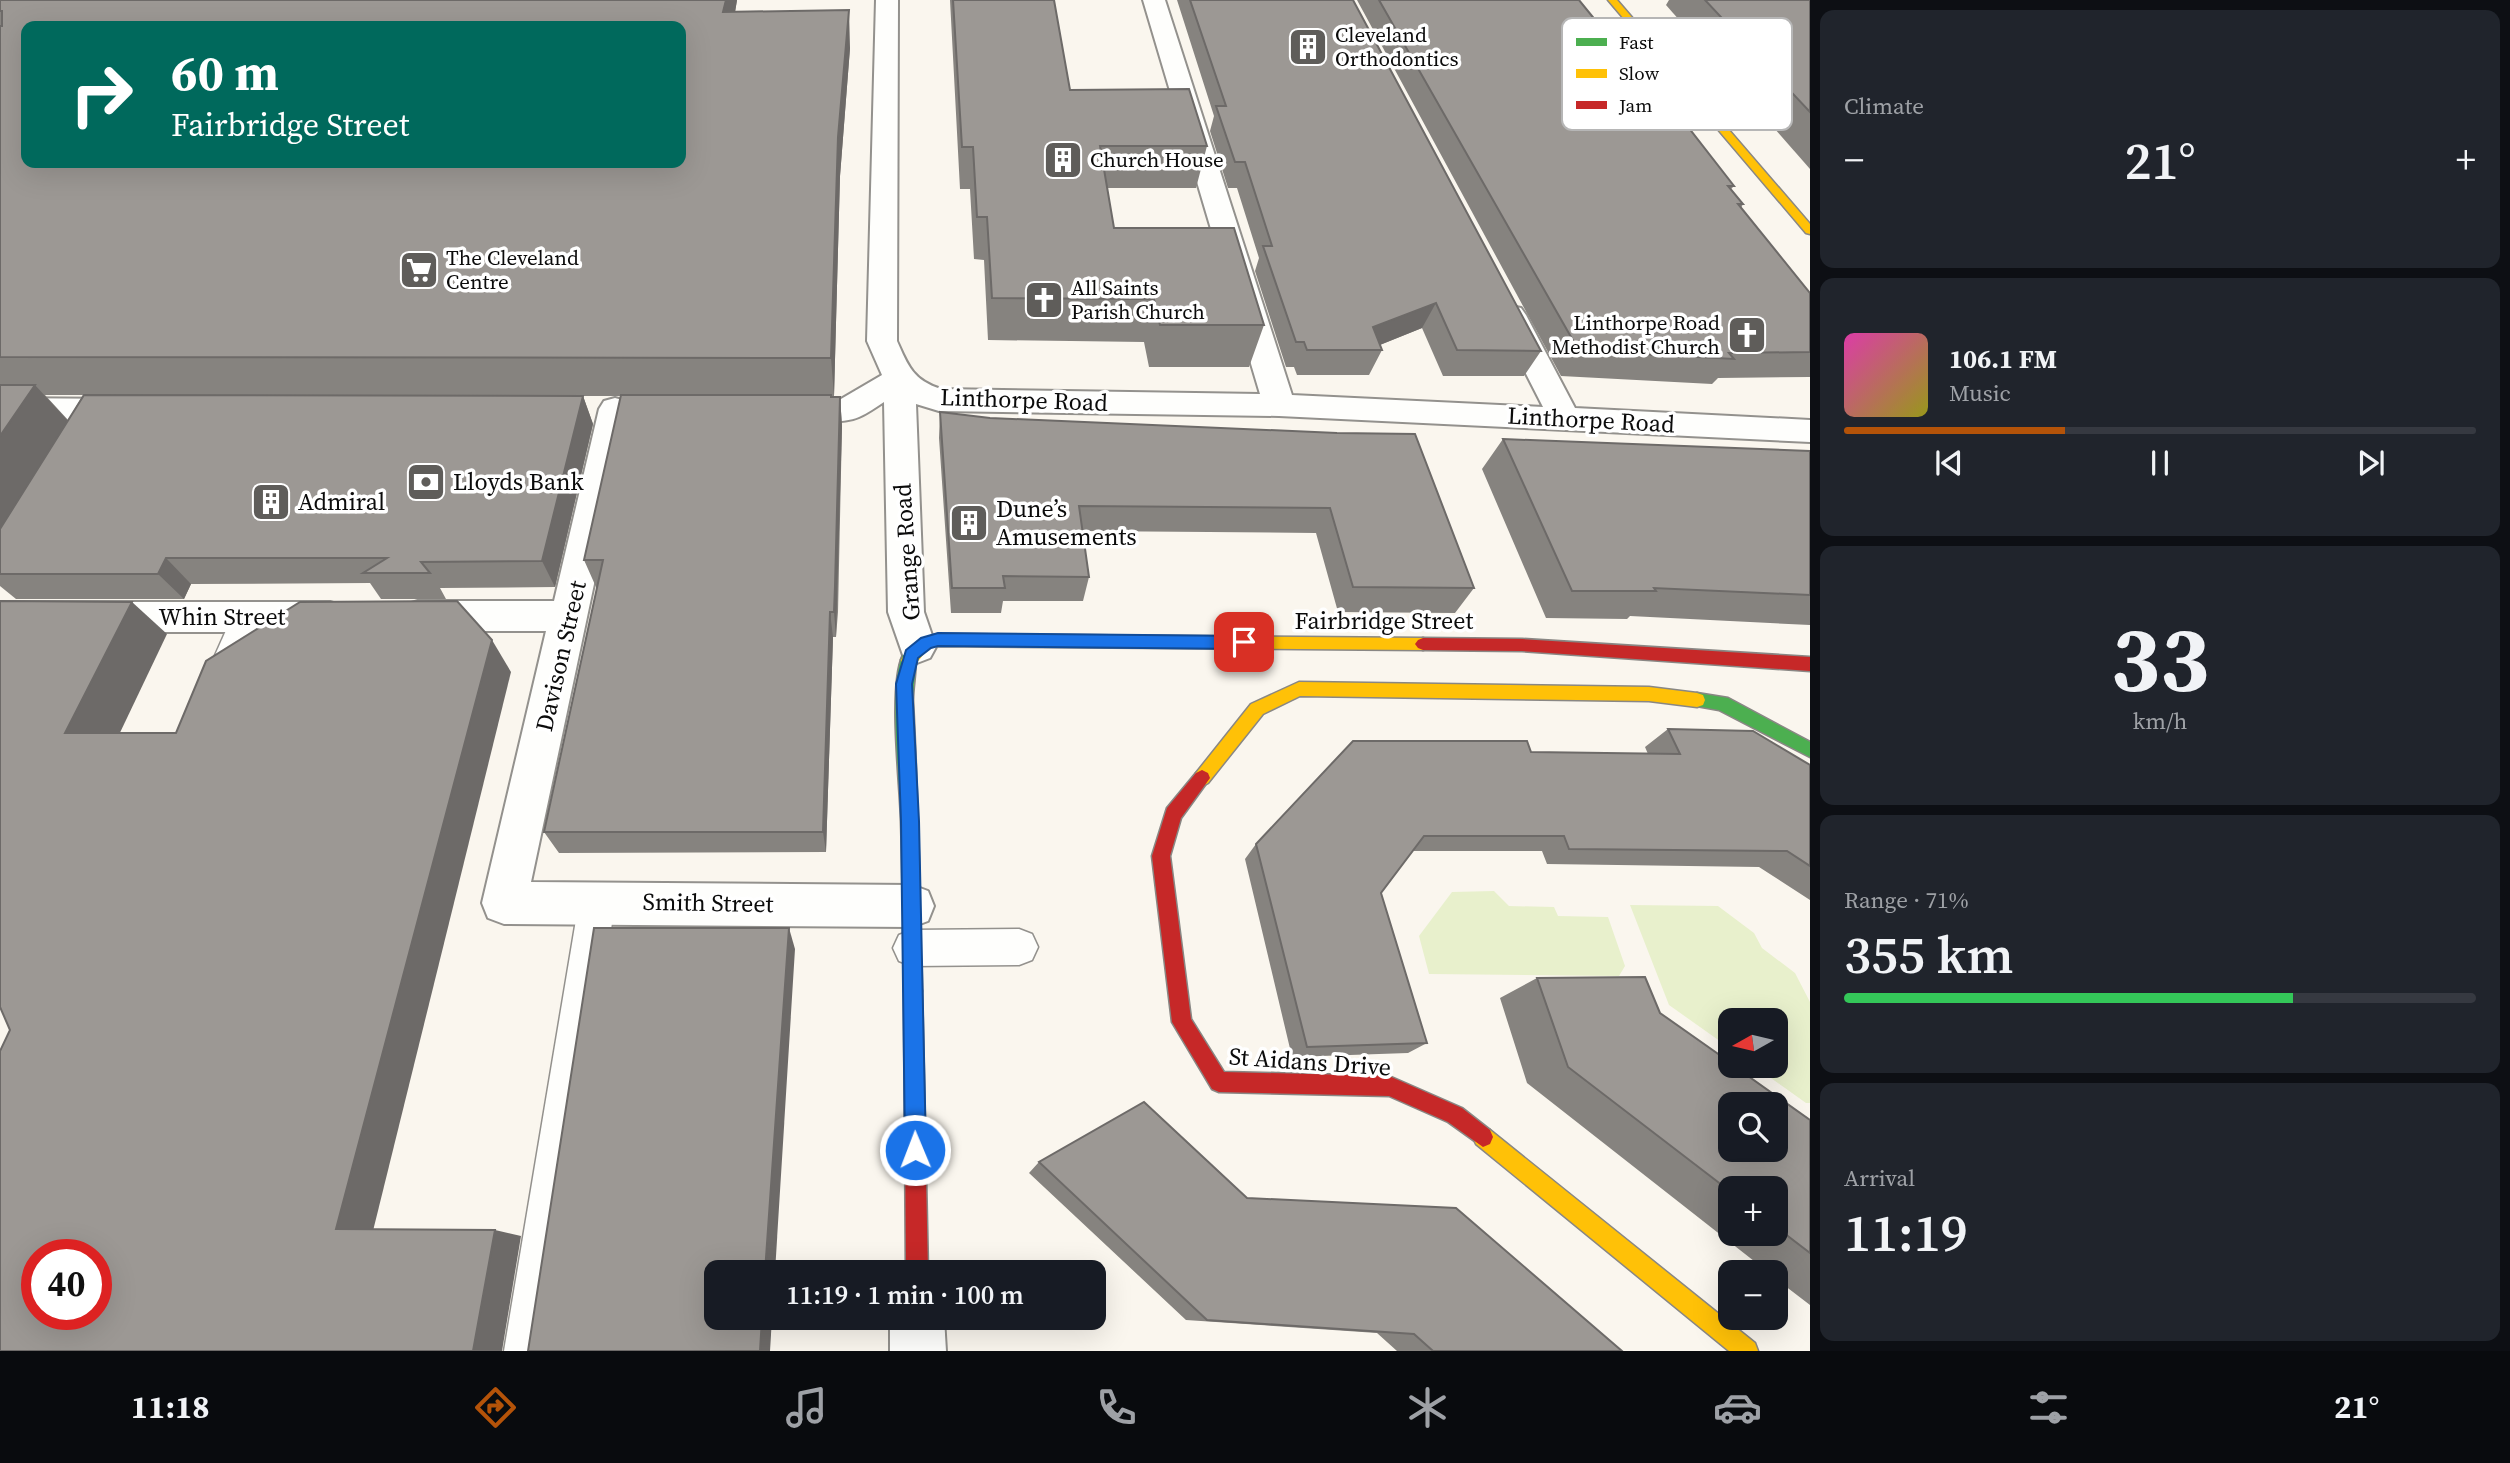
<!DOCTYPE html>
<html lang="en">
<head>
<meta charset="utf-8">
<style>
  :root { --surface:#171b24; --page:#20242c; --text:#f1f3f6; --muted:#9ea1a6; --line:#363941; --accent:#b45309 }
  body { margin:0; font-family:"Source Serif 4",serif; background:var(--page); color:var(--text); height:100vh; display:flex; flex-direction:column; font-size:26px; white-space:nowrap }
  * { box-sizing:border-box; margin:0 }
  p { font-size:23px; color:var(--muted) }
  .icon { flex:none; width:38px; height:38px; fill:none; stroke:currentColor; stroke-width:2; stroke-linecap:round; stroke-linejoin:round }
  .map { position:relative; flex:1; overflow:hidden }
  .drawer { display:flex; flex-direction:column; gap:10px; padding:10px; background:#0d0f14; width:700px }
  .drawer>* { flex:none }
  .banner { position:absolute; left:21px; top:21px; width:665px; height:147px; border-radius:14px; box-shadow:0 7px 28px #0002; background:#00695c; color:#fff; overflow:hidden }
  .needle { width:46px; rotate:262deg }
  .buttons { position:absolute; left:1718px; top:1008px; display:grid; gap:14px }
  .buttons a { display:grid; place-items:center; width:70px; height:70px; border-radius:14px; background:var(--surface); box-shadow:0 7px 28px #0002; font-size:35px }
  .speed { position:absolute; left:21px; top:1239px; display:flex; gap:14px; font-size:35px; font-weight:700; text-align:center }
  .speed>* { display:grid; place-content:center; width:91px; height:91px; border-radius:50%; background:var(--surface); box-shadow:0 7px 28px #0002; line-height:1 }
  .speed .limit { border:10px solid #d22; background:#fff; color:#111 }
  .pin { position:absolute; display:grid; place-items:center; width:60px; height:60px; color:#fff; margin:-30px; border-radius:14px; box-shadow:0 4px 10px #0006 }
  .me { position:absolute; width:77px; margin:-38px; rotate:359deg; stroke-linejoin:round; filter:drop-shadow(0 0 5px #0008) }
  .turn { display:flex; align-items:center; gap:24px; height:147px; padding:0 35px; font-size:32px }
  .turn .icon { width:91px; height:91px; stroke-width:2.5 }
  .turn b { display:block; font-size:49px; line-height:60px }
  .big { font-size:52px; font-weight:600; line-height:1.1 }
  .drawer .card { flex:1; display:flex; flex-direction:column; justify-content:center; gap:10px; min-width:0; padding:0 24px; border-radius:14px; background:var(--page) }
  .drawer .dial { align-items:center; gap:0 }
  .dial b { font-size:91px; line-height:1 }
  .song { display:flex; align-items:center; gap:21px }
  .cover { width:84px; height:84px; border-radius:10px; background:linear-gradient(135deg,hsl(320 70% 55%),hsl(60 70% 35%)) }
  .played { height:7px; border-radius:4px; background:linear-gradient(90deg,var(--accent) 35%,var(--line) 35%) }
  .keys { display:flex; justify-content:space-around; direction:ltr }
  .heat { display:flex; justify-content:space-between; align-items:center; font-size:38px; direction:ltr }
  .charge { height:10px; border-radius:5px; background:linear-gradient(90deg,#34c759 71%,var(--line) 0) }
  .trip { position:absolute; left:704px; top:1260px; width:402px; height:70px; border-radius:14px; background:var(--surface); box-shadow:0 7px 28px #0002; font-weight:600; line-height:70px; text-align:center }
  .dock { display:flex; height:112px; justify-content:space-around; align-items:center; background:#090b0e; color:var(--muted) }
  .dock .icon { width:49px; height:49px }
  .dock .selected { color:var(--accent) }
  .dock b { font-size:32px; color:var(--text) }
  main { display:flex; flex:1; min-height:0 }
  .map>svg:first-child { display:block }
</style>
</head>
<body>
<main>
<div class="map">
<svg width="1810" height="1351" viewBox="0 0 1810 1351">
  <rect width="100%" height="100%" fill="#faf6ee"/>
  <g fill="#e8f0cc">
    <polygon points="1494,891 1509,906 1554,907 1558,916 1608,917 1625,966 1619,976 1429,974 1419,936 1452,892"/>
    <polygon points="1630,905 1718,906 1754,933 1762,948 1795,973 1810,1002 1810,1103 1806,1103 1754,1066 1776,1066 1776,1020 1731,1020 1731,1049 1669,1005"/>
  </g>
  <g fill="none" stroke-linecap="round" stroke-linejoin="round">
    <g stroke="#93918d" stroke-width="3">
      <g id="lane">
        <polygon points="247,605 258,608 262,617 236,680 231,689 220,693 209,689 204,680 236,608"/>
        <polygon points="597,885 610,890 615,902 550,1351 504,1351 579,902 584,890"/>
        <polygon points="1019,929 1032,934 1038,947 1032,960 1019,965 912,966 899,961 893,948 899,935 912,930"/>
      </g>
    </g>
    <g stroke="#93918d" stroke-width="4">
      <g id="street">
        <path d="M 876,0 L 898,0 L 897,341 C 908,366 913,380 941,389 L 1260,394 L 1143,0 L 1165,0 L 1292,395 L 1543,407 L 1496,315 L 1501,308 L 1511,306 L 1521,308 L 1526,315 L 1575,408 L 1810,420 L 1810,442 L 1279,416 L 939,411 L 916,404 L 924,612 L 936,647 L 930,658 L 917,663 L 904,658 L 888,612 L 884,402 C 876,407 868,413 859,417 C 842,425 798,422 780,417 L 775,409 L 780,401 L 791,398 L 841,399 L 882,375 L 867,341 Z"/>
        <polygon points="0,398 128,399 139,402 144,410 139,418 128,421 0,420"/>
        <polygon points="615,398 626,401 631,409 531,882 912,885 928,891 934,906 928,921 912,927 504,924 488,918 482,903 546,631 418,631 405,627 399,616 405,605 418,601 554,601 599,409 604,401"/>
        <polygon points="0,602 330,602 343,606 349,617 343,628 330,632 0,632"/>
        <polygon points="890,1318 944,1318 946,1351 890,1351"/>
      </g>
    </g>
    <g stroke="#898784" stroke-width="3">
      <g id="fast">
        <path d="M 909,654 L 915,655 C 918,662 912,691 913,702 C 918,799 920,895 922,991 L 920,998 L 913,1000 L 906,998 L 904,991 C 903,934 903,877 901,820 C 900,782 888,686 903,655 Z"/>
        <polygon points="1697,693 1728,698 1810,742 1810,757 1719,710 1691,705 1689,700 1691,695"/>
      </g>
    </g>
    <g stroke="#898784" stroke-width="3">
      <g id="slow">
        <polygon points="1608,0 1617,0 1810,224 1810,234 1806,233"/>
        <path d="M 938,634 L 1423,638 L 1428,640 L 1431,644 L 1428,648 L 1423,650 L 938,646 L 927,650 L 915,665 L 903,665 L 901,660 C 910,644 921,639 938,634 Z"/>
        <polygon points="1299,682 1649,687 1697,693 1703,695 1705,700 1703,705 1697,707 1649,701 1300,696 1263,714 1208,783 1202,786 1196,783 1194,778 1196,773 1251,704"/>
        <polygon points="1483,1127 1490,1130 1755,1343 1758,1351 1729,1351 1476,1144 1473,1137 1476,1130"/>
      </g>
    </g>
    <g stroke="#898784" stroke-width="3">
      <g id="jam">
        <polygon points="1423,638 1522,639 1810,657 1810,671 1522,651 1423,650 1418,648 1415,644 1418,640"/>
        <polygon points="1202,770 1208,773 1210,778 1181,818 1170,856 1191,1019 1224,1072 1389,1076 1462,1108 1490,1130 1493,1137 1490,1144 1483,1147 1448,1122 1389,1096 1219,1092 1212,1089 1172,1022 1152,856 1167,808 1196,773"/>
        <polygon points="913,982 920,984 922,991 928,1272 906,1272 904,991 906,984"/>
      </g>
    </g>
    <use href="#lane" fill="#fefefc" fill-rule="evenodd"/>
    <use href="#street" fill="#fefefc" fill-rule="evenodd"/>
    <use href="#fast" fill="#4caf50" fill-rule="evenodd"/>
    <use href="#slow" fill="#ffc107" fill-rule="evenodd"/>
    <use href="#jam" fill="#c62828" fill-rule="evenodd"/>
  </g>
  <g fill="#86837f" fill-rule="evenodd">
    <path d="M 0,0 L 737,0 L 735,12 L 850,48 L 840,176 L 834,396 L 832,396 L 840,397 L 842,426 L 838,612 L 836,637 L 833,637 L 826,852 L 559,853 L 544,832 L 597,587 L 596,587 L 584,560 L 621,396 L 583,396 L 593,424 L 555,587 L 440,588 L 446,599 L 381,599 L 370,583 L 191,584 L 184,599 L 16,599 L 0,586 ZM 45,395 L 83,395 L 68,420 Z"/>
    <polygon points="950,0 1054,0 1070,90 1207,146 1196,188 1107,188 1114,228 1264,325 1249,367 1149,367 1144,342 988,340 984,260 974,259 970,189 960,189"/>
    <polygon points="1177,0 1353,0 1541,351 1524,376 1443,376 1422,328 1380,345 1382,350 1369,375 1297,375 1294,367 1286,367 1255,271 1259,258 1237,188 1228,188 1210,131 1214,116"/>
    <polygon points="1357,0 1579,0 1618,48 1734,186 1731,189 1743,204 1741,208 1810,293 1810,377 1718,378 1712,384 1561,376"/>
    <polygon points="1669,0 1810,0 1810,169 1666,5"/>
    <polygon points="940,412 990,418 1337,433 1474,588 1455,613 1338,612 1316,533 1082,531 1089,577 1083,601 1003,601 1001,613 951,613 939,438"/>
    <polygon points="1503,439 1810,451 1810,625 1630,616 1627,619 1546,618 1482,469"/>
    <polygon points="1668,729 1810,765 1810,900 1759,867 1547,864 1542,851 1413,851 1381,893 1427,1043 1408,1053 1292,1057 1245,859 1256,844 1531,752 1648,754 1645,747"/>
    <path d="M 1537,978 L 1660,1013 L 1810,1120 L 1810,1305 L 1776,1279 L 1776,1272 L 1768,1272 L 1527,1083 L 1500,998 ZM 1731,1188 L 1776,1188 L 1776,1234 L 1731,1234 Z"/>
    <polygon points="1039,1162 1247,1198 1622,1351 1397,1351 1377,1333 1186,1320 1029,1173"/>
  </g>
  <g fill="#6d6a68">
    <polygon points="726,0 737,0 729,49 723,12"/>
    <polygon points="849,10 850,48 840,176 834,396 831,358 838,137"/>
    <polygon points="1436,303 1422,328 1367,350 1373,327"/>
    <polygon points="35,385 70,423 0,534 0,436"/>
    <polygon points="583,396 593,424 555,587 542,561"/>
    <polygon points="840,397 842,426 836,637 834,612"/>
    <polygon points="166,558 191,584 184,599 158,574"/>
    <polygon points="132,602 167,634 106,762 65,733"/>
    <polygon points="830,612 833,637 826,852 823,832"/>
    <polygon points="492,640 511,672 372,1235 336,1229"/>
    <polygon points="789,928 795,949 775,1272 765,1272"/>
    <polygon points="495,1230 521,1236 502,1351 473,1351"/>
    <polygon points="762,1318 772,1318 770,1351 760,1351"/>
  </g>
  <g fill="#9c9894" stroke="#6d6a68" stroke-width="2" fill-rule="evenodd">
    <path d="M 0,0 L 726,0 L 723,12 L 849,10 L 838,137 L 831,358 L 0,357 L 0,26 L 2,26 L 2,11 L 0,11 ZM 26,26 L 681,26 L 681,163 L 26,163 Z"/>
    <polygon points="953,0 1054,0 1070,90 1189,89 1207,146 1100,146 1114,228 1234,228 1264,325 1160,325 1154,299 992,298 987,217 977,217 973,147 962,147"/>
    <polygon points="1190,0 1353,0 1541,351 1457,350 1436,303 1373,327 1382,350 1307,350 1304,342 1296,342 1263,246 1272,246 1245,162 1235,162 1216,106 1226,106"/>
    <polygon points="1379,0 1579,0 1618,48 1651,86 1654,86 1688,127 1734,186 1728,186 1743,204 1738,204 1810,293 1810,352 1729,353 1734,359 1579,351"/>
    <polygon points="1705,0 1810,0 1810,112"/>
    <polygon points="0,385 35,385 0,436"/>
    <polygon points="84,395 583,396 542,561 421,562 430,573 363,573 387,558 166,558 158,574 0,574 0,529"/>
    <polygon points="621,395 831,395 831,397 840,397 835,586 834,612 830,612 823,832 544,832 603,560 584,560"/>
    <polygon points="940,412 990,418 1337,433 1415,434 1474,588 1353,587 1330,508 1079,506 1089,577 1003,576 1005,588 952,588"/>
    <polygon points="1503,439 1810,451 1810,595 1654,588 1656,591 1572,591"/>
    <path d="M 0,601 L 132,602 L 65,733 L 176,733 L 206,661 L 300,602 L 457,601 L 492,640 L 336,1229 L 495,1230 L 473,1351 L 0,1351 L 0,1051 L 10,1030 L 0,1007 ZM 37,1255 L 96,1255 L 96,1314 L 37,1314 Z"/>
    <polygon points="1668,729 1753,731 1810,765 1810,866 1787,851 1569,849 1564,836 1424,836 1381,893 1427,1043 1307,1047 1256,844 1353,741 1527,741 1531,752 1680,754"/>
    <polygon points="594,928 789,928 765,1272 716,1272 716,1318 762,1318 760,1351 528,1351"/>
    <path d="M 1645,977 L 1660,1013 L 1731,1063 L 1731,1066 L 1734,1066 L 1810,1120 L 1810,1253 L 1776,1227 L 1776,1188 L 1731,1188 L 1731,1192 L 1568,1067 L 1537,978 ZM 1731,1104 L 1776,1104 L 1776,1150 L 1731,1150 Z"/>
    <polygon points="1144,1102 1247,1198 1456,1208 1622,1351 1433,1351 1414,1334 1207,1320 1039,1162"/>
  </g>
  <polygon fill="#1a73e8" stroke="#114b97" stroke-width="2" points="938,633 1244,636 1252,642 1244,649 938,646 931,648 918,658 912,684 919,821 926,1150 922,1157 915,1160 908,1157 905,1150 901,821 896,684 906,650 921,638"/>
  <defs>
    <g id="building-square" transform="scale(2.0125)"><rect x="-9" y="-9" width="18" height="18" rx="4" fill="#5f5d5a" stroke="#fff"/><path d="M-4-6H4V6H1V3H-1V6H-4ZM-2.5-4.3h1.7v1.8h-1.7ZM.8-4.3h1.7v1.8H.8ZM-2.5-1h1.7V.8h-1.7ZM.8-1h1.7V.8H.8Z" fill="#fff"/></g>
    <g id="supermarket-square" transform="scale(2.0125)"><rect x="-9" y="-9" width="18" height="18" rx="4" fill="#5f5d5a" stroke="#fff"/><path d="M-6-5.5h2.5l.6 2H6L4.5 2H-2.5L-4.4-4H-6ZM-1.5 3.2a1.3 1.3 0 1 0 .1 0ZM3 3.2a1.3 1.3 0 1 0 .1 0Z" fill="#fff"/></g>
    <g id="church-square" transform="scale(2.0125)"><rect x="-9" y="-9" width="18" height="18" rx="4" fill="#5f5d5a" stroke="#fff"/><path d="M-1.2-6h2.4v3.5h3.3v2.4h-3.3V6h-2.4V-.1h-3.3v-2.4h3.3Z" fill="#fff"/></g>
    <g id="bank-square" transform="scale(2.0125)"><rect x="-9" y="-9" width="18" height="18" rx="4" fill="#5f5d5a" stroke="#fff"/><path d="M-6-4H6V4H-6ZM0-2.3a2.3 2.3 0 1 0 0 4.6a2.3 2.3 0 1 0 0-4.6Z" fill="#fff"/></g>
  </defs>
  <g fill-rule="evenodd">
    <use href="#building-square" x="1308" y="47"/>
    <use href="#building-square" x="1063" y="160"/>
    <use href="#supermarket-square" x="419" y="270"/>
    <use href="#church-square" x="1044" y="300"/>
    <use href="#church-square" x="1747" y="335"/>
    <use href="#bank-square" x="426" y="482"/>
    <use href="#building-square" x="271" y="502"/>
    <use href="#building-square" x="969" y="523"/>
  </g>
  <g text-anchor="middle" stroke-width="7" stroke-linejoin="round" paint-order="stroke">
    <g font-size="21" fill="#0b0b0b" stroke="#fff" text-anchor="start">
      <text x="1335" y="42">Cleveland<tspan x="1335" dy="24">Orthodontics</tspan></text>
      <text x="1090" y="167">Church House</text>
      <text x="446" y="265">The Cleveland<tspan x="446" dy="24">Centre</tspan></text>
      <text x="1071" y="295">All Saints<tspan x="1071" dy="24">Parish Church</tspan></text>
      <text x="1720" y="330" text-anchor="end">Linthorpe Road<tspan x="1720" dy="24">Methodist Church</tspan></text>
    </g>
    <g font-size="24" fill="#0b0b0b" stroke="#fff">
      <text transform="translate(1024 400) rotate(2)" y="8">Linthorpe Road</text>
      <text transform="translate(1591 420) rotate(3)" y="8">Linthorpe Road</text>
      <text transform="translate(907 552) rotate(-94)" y="8">Grange Road</text>
      <text x="222" y="625">Whin Street</text>
      <text x="1384" y="629">Fairbridge Street</text>
      <text transform="translate(561 656) rotate(-77)" y="8">Davison Street</text>
      <text transform="translate(708 903) rotate(1)" y="8">Smith Street</text>
      <text transform="translate(1310 1062) rotate(4)" y="8">St Aidans Drive</text>
    </g>
    <g font-size="24" fill="#0b0b0b" stroke="#fff" text-anchor="start">
      <text x="453" y="490">Lloyds Bank</text>
      <text x="298" y="510">Admiral</text>
      <text x="996" y="517">Dune’s<tspan x="996" dy="28">Amusements</tspan></text>
    </g>
  </g>
  <rect x="1562" y="18" width="230" height="112" rx="10" fill="#fff" stroke="#b6b6b6" stroke-width="2"/>
  <rect x="1576" y="38" width="31" height="8" fill="#4caf50"/>
  <rect x="1576" y="69" width="31" height="9" fill="#ffc107"/>
  <rect x="1576" y="101" width="31" height="8" fill="#c62828"/>
  <g font-size="19" fill="#0b0b0b">
    <text x="1619" y="49">Fast</text>
    <text x="1619" y="80">Slow</text>
    <text x="1619" y="112">Jam</text>
  </g>
</svg>
<div class="buttons">
<a><svg class="needle" viewBox="-14 -14 28 28"><path d="M0-13l5 13h-10z" fill="#e53935"/><path d="M0 13l5-13h-10z" fill="#9ea1a6"/></svg></a>
<a><svg class="icon" aria-label="search" viewBox="0 0 24 24"><circle cx="10" cy="10" r="6"/><path d="M15 15l6 6"/></svg></a>
<a>+</a>
<a>−</a>
</div>
<div class="speed"><div class="limit">40</div></div>
<div class="pin" style="left:1244px;top:642px;background:#d93025"><svg class="icon" aria-label="arrive" viewBox="0 0 24 24"><path d="M6 21V4h12l-3 4 3 4H6"/></svg></div>
<svg class="me" style="left:915px;top:1150px" viewBox="-20 -20 40 40"><circle r="17" fill="#1a73e8" stroke="#fff" stroke-width="3"/><path d="M0-11L8 9 0 5-8 9z" fill="#fff"/></svg>
<div class="trip">11:19 · 1 min · 100 m</div>
<div class="banner">
<div class="turn"><svg class="icon" aria-label="right" viewBox="0 0 24 24"><path d="M7 20v-9h11M14 6l5 5-5 5"/></svg><div><b>60 m</b>Fairbridge Street</div></div>
</div>
</div>
<section class="drawer">
<div class="card"><p>Climate</p>
<div class="heat"><a>−</a><b class="big">21°</b><a>+</a></div>
</div>
<div class="card">
<div class="song"><i class="cover"></i><div><b>106.1 FM</b><p>Music</p></div></div>
<div class="played"></div>
<div class="keys"><svg class="icon" aria-label="previous" viewBox="0 0 24 24"><path d="M18 5L8 12l10 7zM5 5v14"/></svg><svg class="icon" aria-label="pause" viewBox="0 0 24 24"><path d="M8 5v14M16 5v14"/></svg><svg class="icon" aria-label="next" viewBox="0 0 24 24"><path d="M6 5l10 7-10 7zM19 5v14"/></svg></div>
</div>
<div class="card dial"><b>33</b><p>km/h</p></div>
<div class="card"><p>Range · 71%</p><b class="big">355 km</b><div class="charge"></div></div>
<div class="card"><p>Arrival</p><b class="big">11:19</b></div>
</section>
</main>
<nav class="dock">
<b>11:18</b>
<svg class="icon selected" aria-label="directions" viewBox="0 0 24 24"><path d="M12 3l9 9-9 9-9-9zM9 14v-3h6M13 9l2 2-2 2"/></svg>
<svg class="icon" aria-label="music" viewBox="0 0 24 24"><path d="M9 18V5l10-2v13"/><circle cx="6" cy="18" r="3"/><circle cx="16" cy="16" r="3"/></svg>
<svg class="icon" aria-label="phone" viewBox="0 0 24 24"><path d="M5 4h4l2 5-3 2q2 4 5 5l2-3 5 2v4C11 20 4 13 5 4z"/></svg>
<svg class="icon" aria-label="climate" viewBox="0 0 24 24"><path d="M12 3v18M4 7l16 10M4 17L20 7"/></svg>
<svg class="icon" aria-label="car" viewBox="0 0 24 24"><path d="M5 17H2v-5l4-1 3-4h7l3 4 3 1v5h-3M9 17h6M6 11h13"/><circle cx="7" cy="17" r="2"/><circle cx="17" cy="17" r="2"/></svg>
<svg class="icon" aria-label="filters" viewBox="0 0 24 24"><path d="M4 7h16M4 17h16"/><circle cx="9" cy="7" r="2"/><circle cx="15" cy="17" r="2"/></svg>
<b>21°</b>
</nav>
</body>
</html>
